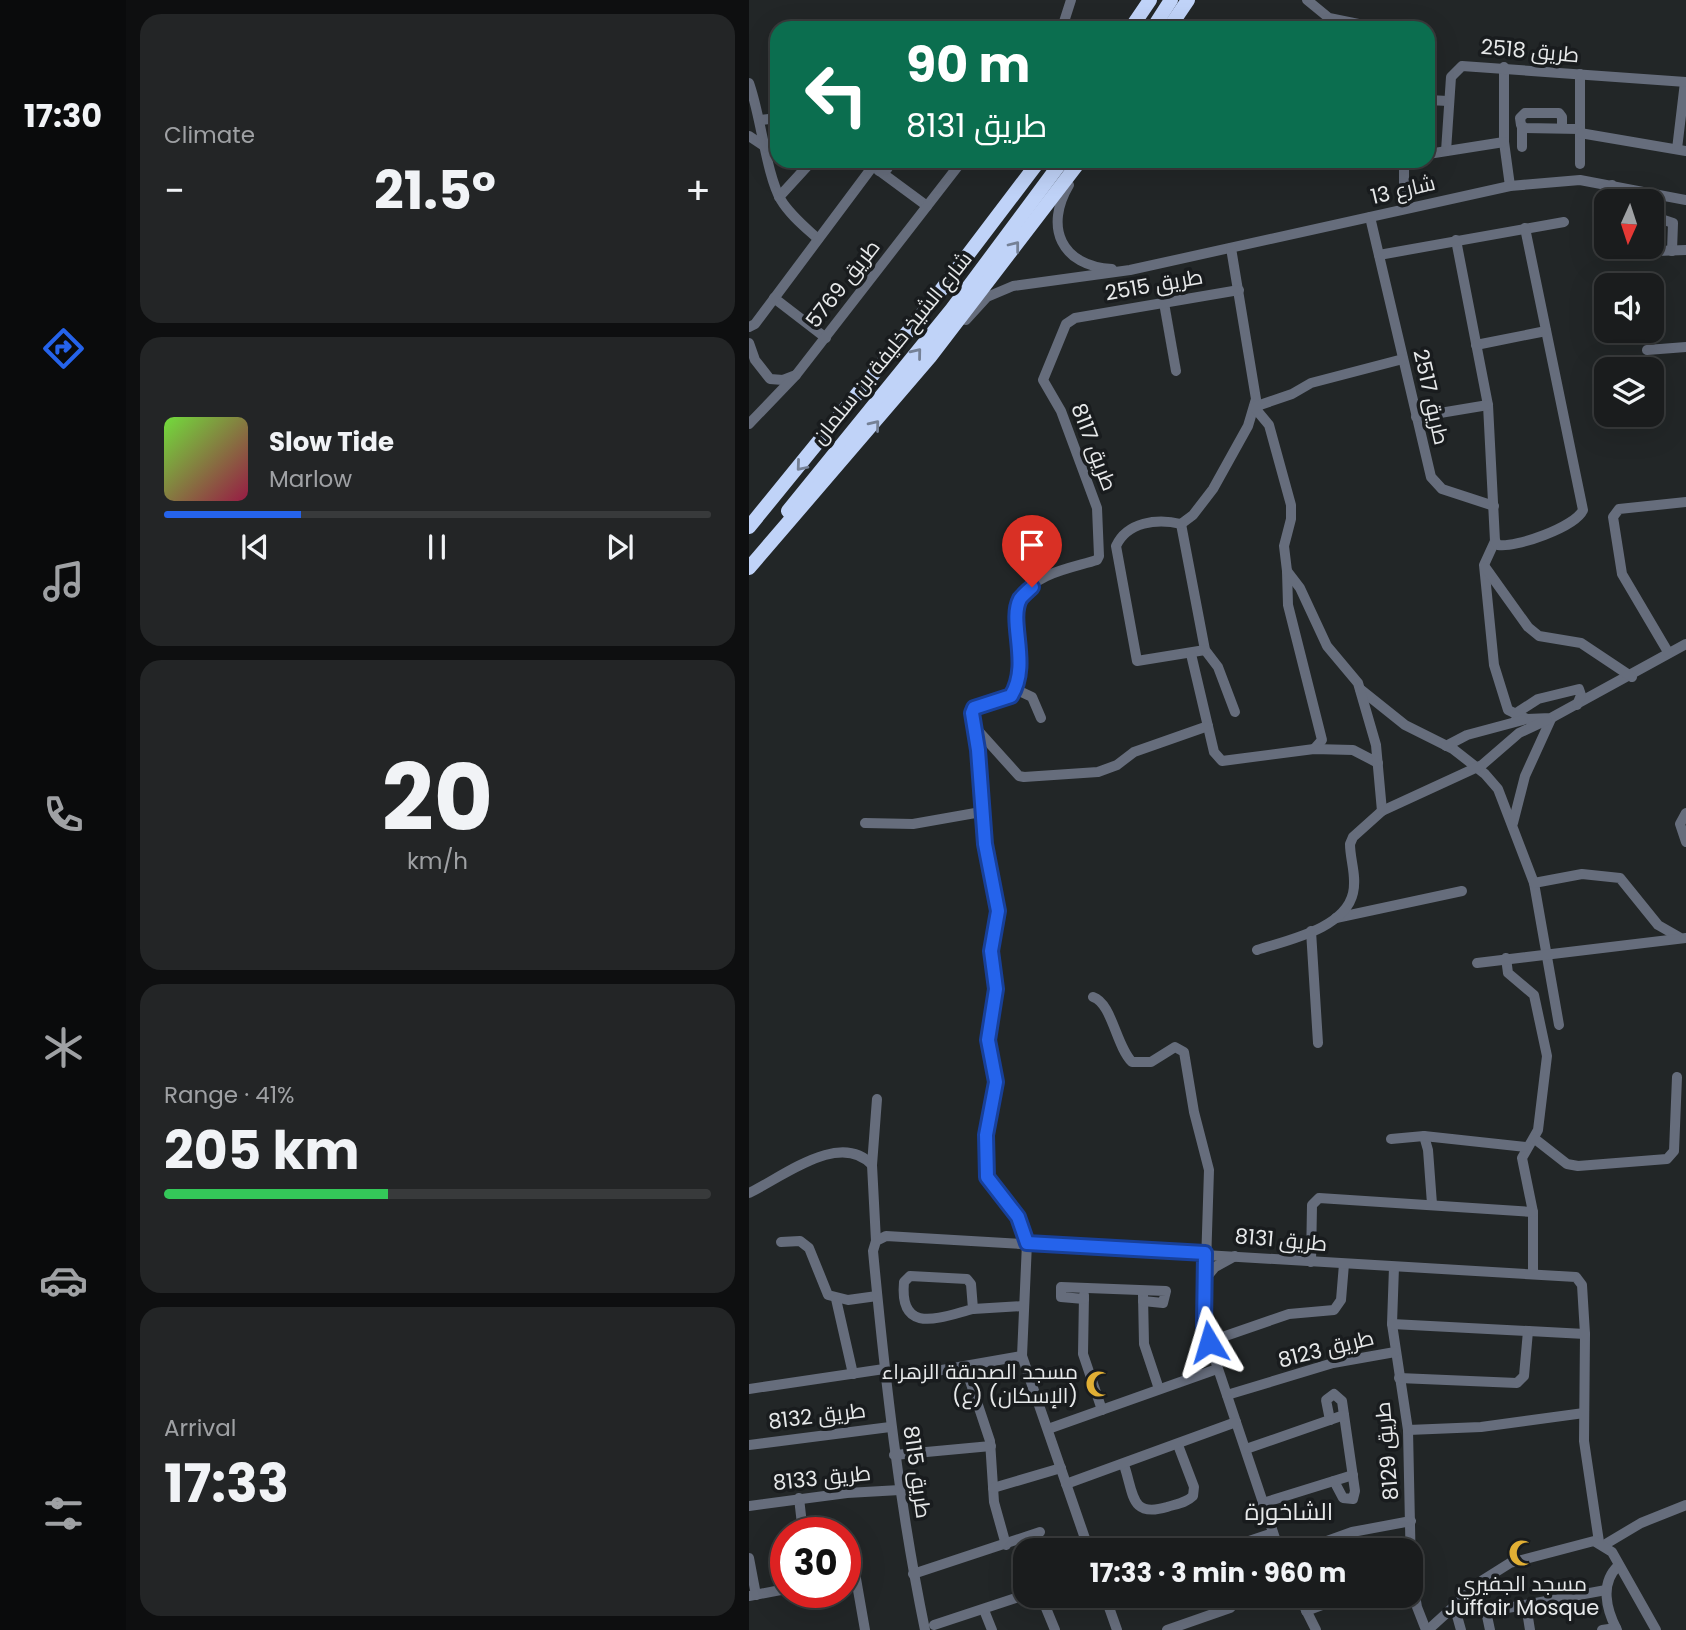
<!DOCTYPE html>
<html lang="en">
<head>
<meta charset="utf-8">
<style>
  :root { --surface:#1a1c1d; --page:#232526; --text:#f1f3f6; --muted:#9fa1a4; --line:#383a3b; --accent:#2563eb }
  body { margin:0; font-family:Poppins,Cairo,sans-serif; background:var(--page); color:var(--text); height:100vh; display:flex; flex-direction:column; font-size:26px; white-space:nowrap }
  * { box-sizing:border-box; margin:0 }
  p { font-size:23px; color:var(--muted) }
  .icon { flex:none; width:38px; height:38px; fill:none; stroke:currentColor; stroke-width:2; stroke-linecap:round; stroke-linejoin:round }
  .map { position:relative; flex:1; overflow:hidden }
  .panel { display:flex; flex-direction:column; gap:14px; padding:14px; background:#0e0f10; width:623px }
  .panel>* { flex:none }
  .banner { position:absolute; left:21px; top:21px; width:665px; height:147px; border-radius:21px; box-shadow:0 7px 28px #0002,0 0 0 2px var(--line); background:#0b6e4f; color:#fff; overflow:hidden }
  .needle { width:46px; rotate:183deg }
  .controls { position:absolute; left:845px; top:189px; display:grid; gap:14px }
  .controls a { display:grid; place-items:center; width:70px; height:70px; border-radius:14px; background:var(--surface); box-shadow:0 7px 28px #0002,0 0 0 2px var(--line); font-size:35px }
  .speed { position:absolute; left:21px; top:1517px; display:flex; gap:14px; font-size:35px; font-weight:700; text-align:center }
  .speed>* { display:grid; place-content:center; width:91px; height:91px; border-radius:50%; background:var(--surface); box-shadow:0 7px 28px #0002,0 0 0 2px var(--line); line-height:1 }
  .speed .limit { border:10px solid #d22; background:#fff; color:#111 }
  .pin { position:absolute; display:grid; place-items:center; width:60px; height:60px; color:#fff; margin:-72px -30px; border-radius:50% 50% 50% 0; rotate:-45deg; box-shadow:0 0 7px #0007 }
  .pin .icon { rotate:45deg }
  .me { position:absolute; width:77px; margin:-38px; rotate:353deg; stroke-linejoin:round; filter:drop-shadow(0 0 5px #0008) }
  .turn { display:flex; align-items:center; gap:24px; height:147px; padding:0 21px; font-size:32px }
  .turn .icon { width:91px; height:91px; stroke-width:2.5 }
  .turn b { display:block; font-size:49px; line-height:60px }
  .big { font-size:52px; font-weight:700; line-height:1.1 }
  .panel .card { flex:1; display:flex; flex-direction:column; justify-content:center; gap:10px; min-width:0; padding:0 24px; border-radius:21px; background:var(--page) }
  .panel .dial { align-items:center; gap:0 }
  .dial b { font-size:91px; line-height:1 }
  .song { display:flex; align-items:center; gap:21px }
  .cover { width:84px; height:84px; border-radius:10px; background:linear-gradient(135deg,hsl(100 70% 55%),hsl(340 70% 35%)) }
  .played { height:7px; border-radius:4px; background:linear-gradient(90deg,var(--accent) 25%,var(--line) 25%) }
  .keys { display:flex; justify-content:space-around; direction:ltr }
  .heat { display:flex; justify-content:space-between; align-items:center; font-size:38px; direction:ltr }
  .charge { height:10px; border-radius:5px; background:linear-gradient(90deg,#34c759 41%,var(--line) 0) }
  .trip { position:absolute; left:264px; top:1538px; width:410px; height:70px; border-radius:21px; background:var(--surface); box-shadow:0 7px 28px #0002,0 0 0 2px var(--line); font-weight:700; line-height:70px; text-align:center }
  main { display:flex; flex:1; min-height:0 }
  .tab-bar { display:flex; flex-direction:column; width:126px; justify-content:space-around; align-items:center; background:#0a0b0c; color:var(--muted) }
  .tab-bar .icon { width:49px; height:49px }
  .tab-bar .active { color:var(--accent) }
  .tab-bar b { font-size:32px; color:var(--text) }
  .map>svg:first-child { display:block }
</style>
</head>
<body>
<main>
<nav class="tab-bar">
<b>17:30</b>
<svg class="icon active" aria-label="directions" viewBox="0 0 24 24"><path d="M12 3l9 9-9 9-9-9zM9 14v-3h6M13 9l2 2-2 2"/></svg>
<svg class="icon" aria-label="music" viewBox="0 0 24 24"><path d="M9 18V5l10-2v13"/><circle cx="6" cy="18" r="3"/><circle cx="16" cy="16" r="3"/></svg>
<svg class="icon" aria-label="phone" viewBox="0 0 24 24"><path d="M5 4h4l2 5-3 2q2 4 5 5l2-3 5 2v4C11 20 4 13 5 4z"/></svg>
<svg class="icon" aria-label="climate" viewBox="0 0 24 24"><path d="M12 3v18M4 7l16 10M4 17L20 7"/></svg>
<svg class="icon" aria-label="car" viewBox="0 0 24 24"><path d="M5 17H2v-5l4-1 3-4h7l3 4 3 1v5h-3M9 17h6M6 11h13"/><circle cx="7" cy="17" r="2"/><circle cx="17" cy="17" r="2"/></svg>
<svg class="icon" aria-label="filters" viewBox="0 0 24 24"><path d="M4 7h16M4 17h16"/><circle cx="9" cy="7" r="2"/><circle cx="15" cy="17" r="2"/></svg>
</nav>
<section class="panel">
<div class="card"><p>Climate</p>
<div class="heat"><a>−</a><b class="big">21.5°</b><a>+</a></div>
</div>
<div class="card">
<div class="song"><i class="cover"></i><div><b>Slow Tide</b><p>Marlow</p></div></div>
<div class="played"></div>
<div class="keys"><svg class="icon" aria-label="previous" viewBox="0 0 24 24"><path d="M18 5L8 12l10 7zM5 5v14"/></svg><svg class="icon" aria-label="pause" viewBox="0 0 24 24"><path d="M8 5v14M16 5v14"/></svg><svg class="icon" aria-label="next" viewBox="0 0 24 24"><path d="M6 5l10 7-10 7zM19 5v14"/></svg></div>
</div>
<div class="card dial"><b>20</b><p>km/h</p></div>
<div class="card"><p>Range · 41%</p><b class="big">205 km</b><div class="charge"></div></div>
<div class="card"><p>Arrival</p><b class="big">17:33</b></div>
</section>
<div class="map">
<svg width="937" height="1630" viewBox="0 0 937 1630">
  <rect width="100%" height="100%" fill="#222627"/>
  <g fill="none" stroke-linecap="round" stroke-linejoin="round">
    <g stroke="#666d7c" stroke-width="10">
      <polyline points="558,0 580,18 629,28"/>
      <polyline points="313,28 322,0"/>
      <polyline points="755,67 755,142 761,186"/>
      <polyline points="831,74 831,164"/>
      <path d="M 0,83 C 12,116 17,174 32,200 C 41,215 56,227 69,239"/>
      <polyline points="679,100 699,101"/>
      <polyline points="12,120 28,118"/>
      <polyline points="813,128 813,117 810,113 776,113 771,118 772,125 776,128 831,129"/>
      <polyline points="831,133 937,151"/>
      <polyline points="0,136 18,148"/>
      <polyline points="773,147 773,127"/>
      <polyline points="928,149 936,82"/>
      <polyline points="697,151 702,77 713,66 937,82"/>
      <polyline points="679,154 755,142"/>
      <polyline points="117,161 178,206"/>
      <polyline points="130,171 138,169 143,161"/>
      <path d="M 320,185 C 295,227 312,266 363,269"/>
      <polyline points="30,197 63,161"/>
      <polyline points="861,201 863,185"/>
      <polyline points="655,208 655,161"/>
      <polyline points="621,217 682,477 693,489 745,506"/>
      <polyline points="915,220 924,223 923,251"/>
      <polyline points="707,240 739,405 746,541 735,565 745,665 759,710 778,719 802,718 937,644"/>
      <polyline points="864,247 878,252 937,250"/>
      <polyline points="630,255 815,222"/>
      <polyline points="25,298 77,338"/>
      <polyline points="415,303 427,371"/>
      <polyline points="217,320 238,297 264,286 381,270 761,186 831,180 937,200"/>
      <polyline points="0,327 6,324 124,166"/>
      <polyline points="0,343 6,360 21,379 34,380 47,375"/>
      <polyline points="727,345 797,331"/>
      <polyline points="898,350 937,347"/>
      <polyline points="667,417 739,405"/>
      <polyline points="0,424 47,375 213,161"/>
      <polyline points="432,524 456,650 469,667 486,712"/>
      <path d="M 746,541 L 749,545 C 767,548 826,527 834,510 L 776,228"/>
      <polyline points="736,567 779,627 790,636 832,643 883,677"/>
      <polyline points="538,571 539,605 573,740 565,749"/>
      <path d="M 456,650 L 388,661 L 367,546 C 378,522 408,518 432,524 L 444,515 L 464,489 L 499,426 L 507,399 L 482,248"/>
      <polyline points="919,652 873,574 864,517 870,509 937,502"/>
      <polyline points="442,654 465,752 473,761 565,749 604,750 629,763"/>
      <polyline points="266,689 283,697 292,718"/>
      <polyline points="611,689 656,725 704,749 736,774 749,789 785,883 810,1025"/>
      <polyline points="766,714 789,699 830,689 832,695 828,705"/>
      <polyline points="225,726 270,776 275,777 349,772 368,765 385,752 459,726"/>
      <polyline points="697,746 718,735 774,720"/>
      <polyline points="633,811 627,745 609,683 578,646 551,588 538,571 535,546 542,519 542,505 520,425 505,407 543,394 562,383 654,359"/>
      <polyline points="937,813 931,824 937,842"/>
      <polyline points="116,823 164,824 232,812"/>
      <polyline points="764,823 776,776 802,719"/>
      <polyline points="785,883 833,874 871,878 909,925 930,937"/>
      <polyline points="587,918 713,891"/>
      <polyline points="562,931 569,1043"/>
      <path d="M 508,950 C 538,940 596,929 604,893 C 608,876 601,860 601,844 L 604,837 L 633,811 L 733,765 L 770,733 L 798,720"/>
      <polyline points="757,958 759,973 785,995 798,1056 789,1130 773,1158 784,1212 784,1274"/>
      <polyline points="728,963 937,938"/>
      <path d="M 344,997 C 363,1003 367,1046 383,1062 L 402,1062 L 426,1047 L 435,1052 L 445,1112 L 460,1170 L 455,1327 L 530,1550"/>
      <polyline points="675,1136 679,1150 683,1204"/>
      <polyline points="642,1139 675,1136 777,1147"/>
      <polyline points="786,1139 818,1164 829,1166 918,1159 925,1151 928,1077"/>
      <path d="M 0,1193 C 34,1177 91,1130 123,1165"/>
      <polyline points="127,1241 123,1165 128,1099"/>
      <polyline points="32,1242 51,1241 60,1248 79,1295 99,1300 128,1296"/>
      <polyline points="562,1262 563,1205 570,1198 784,1212"/>
      <polyline points="645,1267 643,1324 659,1430 662,1572 668,1607 677,1630"/>
      <path d="M 161,1276 L 218,1279 L 222,1284 L 224,1309 C 192,1317 150,1336 155,1282 Z"/>
      <polyline points="456,1279 466,1267 486,1256"/>
      <polyline points="335,1295 334,1354 353,1410"/>
      <polyline points="394,1295 395,1344 410,1389"/>
      <polyline points="87,1299 104,1374"/>
      <polyline points="335,1299 312,1297 312,1287 417,1291 414,1303 394,1301"/>
      <polyline points="224,1309 275,1306"/>
      <polyline points="643,1324 836,1334"/>
      <polyline points="459,1342 540,1314 585,1310 592,1300 595,1264"/>
      <polyline points="216,1366 241,1441 245,1502 257,1545"/>
      <polyline points="170,1374 273,1356"/>
      <polyline points="650,1378 768,1383 775,1376 779,1331"/>
      <polyline points="0,1389 135,1369"/>
      <polyline points="478,1395 584,1363 646,1352"/>
      <polyline points="581,1420 577,1400 585,1394 593,1401 606,1491 604,1499 594,1498 585,1481"/>
      <polyline points="299,1429 468,1369"/>
      <polyline points="659,1430 732,1427 835,1413"/>
      <polyline points="0,1445 141,1427"/>
      <polyline points="497,1449 595,1415"/>
      <polyline points="145,1455 242,1446"/>
      <path d="M 375,1465 C 385,1494 381,1518 418,1507 C 427,1504 437,1503 444,1496 L 445,1487 L 429,1445"/>
      <polyline points="317,1484 487,1422"/>
      <polyline points="244,1488 312,1468"/>
      <polyline points="50,1498 54,1533"/>
      <polyline points="514,1503 604,1475"/>
      <polyline points="0,1506 98,1493 151,1490"/>
      <polyline points="855,1545 892,1523 937,1505"/>
      <polyline points="102,1550 116,1630"/>
      <path d="M 340,1550 L 273,1356 L 278,1243 L 269,1217 L 238,1177 L 237,1134 L 247,1082 L 239,1039 L 247,990 L 242,951 L 249,911 L 236,844 L 229,750 L 223,713 L 225,708 L 263,696 C 270,683 272,668 271,654 C 270,638 264,613 271,599 C 285,573 323,568 348,560 L 350,556 L 348,508 L 312,411 L 294,380 L 317,324 L 326,318 L 490,290"/>
      <polyline points="473,1550 524,1533"/>
      <polyline points="553,1550 603,1532 662,1521"/>
      <polyline points="0,1558 7,1595"/>
      <polyline points="164,1574 291,1532"/>
      <polyline points="719,1593 738,1614"/>
      <polyline points="0,1596 37,1589"/>
      <polyline points="292,1596 306,1630"/>
      <polyline points="356,1596 368,1630"/>
      <polyline points="550,1596 567,1630"/>
      <polyline points="705,1605 712,1630"/>
      <polyline points="777,1605 781,1630"/>
      <polyline points="235,1610 243,1630"/>
      <polyline points="557,1611 597,1596"/>
      <polyline points="185,1625 276,1595"/>
      <path d="M 176,1630 C 150,1504 136,1378 124,1251 L 127,1241 L 137,1236 L 827,1277 L 833,1285 L 836,1334 L 835,1441 L 850,1542"/>
      <polyline points="418,1630 481,1608 492,1596"/>
      <polyline points="679,1630 734,1580 761,1563 845,1541 863,1552 907,1630"/>
      <polyline points="741,1630 738,1616 742,1611 857,1590"/>
      <polyline points="853,1630 867,1628"/>
      <path d="M 868,1630 C 857,1609 851,1583 869,1566"/>
    </g>
    <g stroke="#c0d3f8" stroke-width="14">
      <polyline points="382,28 401,0"/>
      <polyline points="404,28 422,0"/>
      <polyline points="420,28 439,0"/>
      <polyline points="39,511 203,309 313,161"/>
      <polyline points="0,527 183,302 290,161"/>
      <polyline points="0,568 181,357 331,161"/>
    </g>
  </g>
  <defs><path id="oneway-chevron" d="M-2-3.5L2.5 0L-2 3.5" fill="none" stroke-width="1.6" stroke-linecap="round" stroke-linejoin="round" transform="scale(1.75)"/></defs>
  <g stroke="#758196">
    <use href="#oneway-chevron" transform="translate(266 246) rotate(-52)"/>
    <use href="#oneway-chevron" transform="translate(168 353) rotate(-51)"/>
    <use href="#oneway-chevron" transform="translate(126 425) rotate(-51)"/>
    <use href="#oneway-chevron" transform="translate(52 466) rotate(130)"/>
  </g>
  <g fill="none" stroke-linecap="round" stroke-linejoin="round">
    <g stroke="#184099" stroke-width="18">
      <path id="route" d="M 283,587 C 280,590 274,595 271,599 C 259,622 282,664 262,696 L 225,708 L 223,713 L 229,750 L 236,844 L 249,911 L 242,951 L 247,989 L 239,1040 L 247,1082 L 237,1135 L 238,1177 L 269,1217 L 278,1243 L 456,1253 L 455,1327 L 460,1342"/>
    </g>
    <use href="#route" stroke="#2563eb" stroke-width="12"/>
  </g>
  <defs>
    <g id="mosque-bare" transform="scale(2.1)"><path d="M3.5-4.9A6 6 0 1 0 3.5 4.9A5 5 0 1 1 3.5-4.9Z" fill="#e1af34" stroke="#191c1e" stroke-width="2.5" paint-order="stroke"/></g>
  </defs>
  <g fill-rule="evenodd">
    <use href="#mosque-bare" x="350" y="1384"/>
    <use href="#mosque-bare" x="773" y="1553"/>
  </g>
  <g text-anchor="middle" stroke-width="7" stroke-linejoin="round" paint-order="stroke">
    <g font-size="21" fill="#e7e9ea" stroke="#191c1e">
      <text transform="translate(781 51) rotate(5)" y="7">طريق 2518</text>
      <text transform="translate(654 190) rotate(-13)" y="7">شارع 13</text>
      <text transform="translate(94 284) rotate(-52)" y="7">طريق 5769</text>
      <text transform="translate(405 285) rotate(-10)" y="7">طريق 2515</text>
      <text transform="translate(143 348) rotate(-51)" y="7">شارع الشيخ خليفة بن سلمان</text>
      <text transform="translate(682 397) rotate(77)" y="7">طريق 2517</text>
      <text transform="translate(345 447) rotate(69)" y="7">طريق 8117</text>
      <text transform="translate(532 1240) rotate(5)" y="7">طريق 8131</text>
      <text transform="translate(577 1349) rotate(-14)" y="7">طريق 8123</text>
      <text transform="translate(68 1416) rotate(-7)" y="7">طريق 8132</text>
      <text transform="translate(638 1451) rotate(-95)" y="7">طريق 8129</text>
      <text transform="translate(168 1472) rotate(82)" y="7">طريق 8115</text>
      <text transform="translate(73 1478) rotate(-6)" y="7">طريق 8133</text>
    </g>
    <g font-size="21" fill="#e7e9ea" stroke="#191c1e" text-anchor="end">
      <text x="329" y="1379">مسجد الصديقة الزهراء<tspan x="329" dy="24">(ع) (الإسكان)</tspan></text>
      <text x="773" y="1591" text-anchor="middle">مسجد الجفيري<tspan x="773" dy="24">Juffair Mosque</tspan></text>
    </g>
    <g font-size="24" fill="#e7e9ea" stroke="#191c1e">
      <text x="540" y="1520">الشاخورة</text>
    </g>
  </g>
</svg>
<div class="controls">
<a><svg class="needle" viewBox="-14 -14 28 28"><path d="M0-13l5 13h-10z" fill="#e53935"/><path d="M0 13l5-13h-10z" fill="#9fa1a4"/></svg></a>
<a><svg class="icon" aria-label="sound" viewBox="0 0 24 24"><path d="M4 9h4l5-4v14l-5-4H4zM17 9q2 3 0 6"/></svg></a>
<a><svg class="icon" aria-label="layers" viewBox="0 0 24 24"><path d="M12 4l9 5-9 5-9-5zM3 14l9 5 9-5"/></svg></a>
</div>
<div class="speed"><div class="limit">30</div></div>
<div class="pin" style="left:283px;top:587px;background:#d93025"><svg class="icon" aria-label="arrive" viewBox="0 0 24 24"><path d="M6 21V4h12l-3 4 3 4H6"/></svg></div>
<svg class="me" style="left:460px;top:1342px" viewBox="-20 -20 40 40"><path d="M0-17L14 15 0 8-14 15z" fill="#2563eb" stroke="#fff" stroke-width="4"/></svg>
<div class="trip">17:33 · 3 min · 960 m</div>
<div class="banner">
<div class="turn"><svg class="icon" aria-label="left" viewBox="0 0 24 24"><path d="M17 20v-9H6M10 6l-5 5 5 5"/></svg><div><b>90 m</b>طريق 8131</div></div>
</div>
</div>
</main>
</body>
</html>
